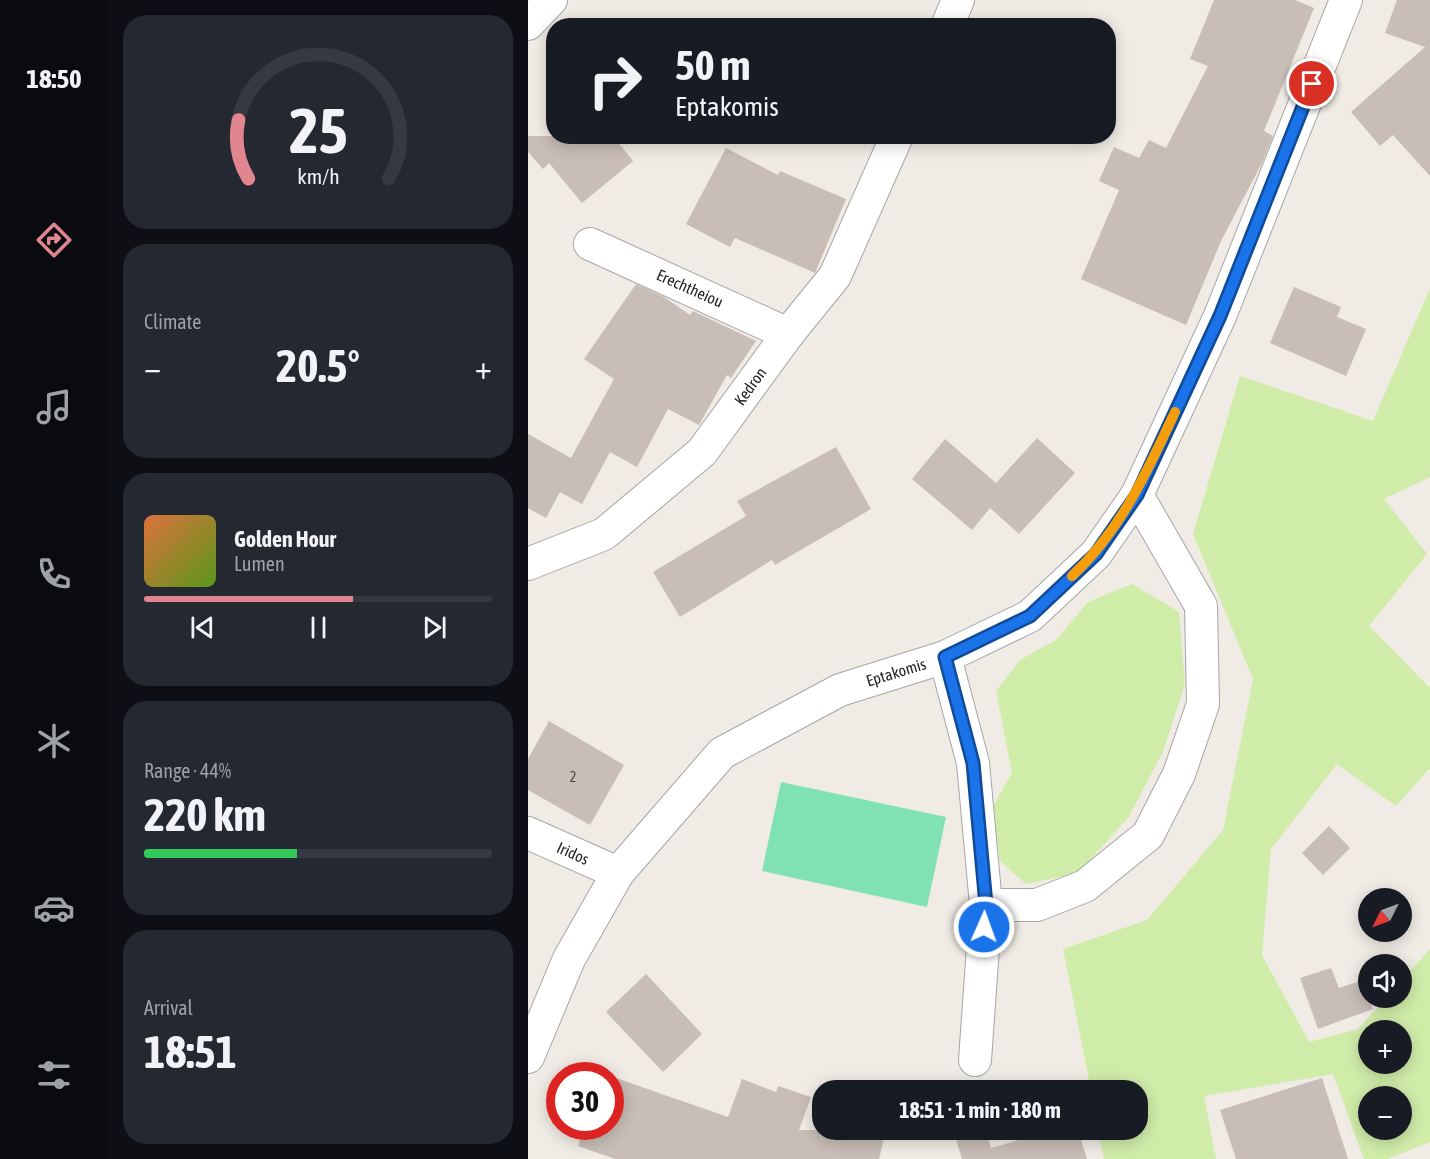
<!DOCTYPE html>
<html lang="en">
<head>
<meta charset="utf-8">
<style>
  :root { --surface:#171b24; --page:#242831; --text:#f1f3f6; --muted:#9ea1a6; --line:#363941; --accent:#e18691 }
  body { margin:0; font-family:"Asap Condensed",sans-serif; background:var(--page); color:var(--text); height:100vh; display:flex; flex-direction:column; font-size:22px; white-space:nowrap }
  * { box-sizing:border-box; margin:0 }
  p { font-size:20px; color:var(--muted) }
  .icon { flex:none; width:33px; height:33px; fill:none; stroke:currentColor; stroke-width:2; stroke-linecap:round; stroke-linejoin:round }
  .map { position:relative; flex:1; overflow:hidden }
  .drawer { display:flex; flex-direction:column; gap:15px; padding:15px; background:#0d0f14; width:420px }
  .drawer>* { flex:none }
  .guide { position:absolute; left:18px; top:18px; width:570px; height:126px; border-radius:24px; box-shadow:0 3px 15px #0003; background:#171b24; color:var(--text); overflow:hidden }
  .needle { width:39px; rotate:228deg }
  .tools { position:absolute; left:830px; top:888px; display:grid; gap:12px }
  .tools a { display:grid; place-items:center; width:54px; height:54px; border-radius:50%; background:var(--surface); box-shadow:0 3px 15px #0003; font-size:30px }
  .speed { position:absolute; left:18px; top:1062px; display:flex; gap:12px; font-size:30px; font-weight:700; text-align:center }
  .speed>* { display:grid; place-content:center; width:78px; height:78px; border-radius:50%; background:var(--surface); box-shadow:0 3px 15px #0003; line-height:1 }
  .speed .limit { border:9px solid #d22; background:#fff; color:#111 }
  .pin { position:absolute; display:grid; place-items:center; width:51px; height:51px; color:#fff; margin:-26px; border:3px solid #fff; border-radius:50%; box-shadow:0 2px 6px #0007 }
  .me { position:absolute; width:66px; margin:-33px; rotate:2deg; stroke-linejoin:round; filter:drop-shadow(0 0 4px #0008) }
  .turn { display:flex; align-items:center; gap:21px; height:126px; padding:0 30px; font-size:27px }
  .turn .icon { width:78px; height:78px; stroke-width:2.5 }
  .turn b { display:block; font-size:42px; line-height:51px }
  .big { font-size:45px; font-weight:700; line-height:1.1 }
  .drawer .tile { flex:1; display:flex; flex-direction:column; justify-content:center; gap:9px; min-width:0; padding:0 21px; border-radius:24px; background:var(--page) }
  .drawer .dial { align-items:center; gap:0 }
  .dial svg { height:156px; overflow:visible; fill:none; stroke:var(--line); stroke-width:7; stroke-linecap:round; text-anchor:middle }
  .dial text { fill:var(--text); stroke:none }
  .song { display:flex; align-items:center; gap:18px }
  .cover { width:72px; height:72px; border-radius:9px; background:linear-gradient(135deg,hsl(20 70% 55%),hsl(90 70% 35%)) }
  .played { height:6px; border-radius:3px; background:linear-gradient(90deg,var(--accent) 60%,var(--line) 60%) }
  .keys { display:flex; justify-content:space-around; direction:ltr }
  .heat { display:flex; justify-content:space-between; align-items:center; font-size:33px; direction:ltr }
  .charge { height:9px; border-radius:4px; background:linear-gradient(90deg,#34c759 44%,var(--line) 0) }
  .trip { position:absolute; left:284px; top:1080px; width:336px; height:60px; border-radius:24px; background:var(--surface); box-shadow:0 3px 15px #0003; font-weight:700; line-height:60px; text-align:center }
  main { display:flex; flex:1; min-height:0 }
  .dock { display:flex; flex-direction:column; width:108px; justify-content:space-around; align-items:center; background:#090b0e; color:var(--muted) }
  .dock .icon { width:42px; height:42px }
  .dock .current { color:var(--accent) }
  .dock b { font-size:27px; color:var(--text) }
  .map>svg:first-child { display:block }
</style>
</head>
<body>
<main>
<nav class="dock">
<b>18:50</b>
<svg class="icon current" aria-label="directions" viewBox="0 0 24 24"><path d="M12 3l9 9-9 9-9-9zM9 14v-3h6M13 9l2 2-2 2"/></svg>
<svg class="icon" aria-label="music" viewBox="0 0 24 24"><path d="M9 18V5l10-2v13"/><circle cx="6" cy="18" r="3"/><circle cx="16" cy="16" r="3"/></svg>
<svg class="icon" aria-label="phone" viewBox="0 0 24 24"><path d="M5 4h4l2 5-3 2q2 4 5 5l2-3 5 2v4C11 20 4 13 5 4z"/></svg>
<svg class="icon" aria-label="climate" viewBox="0 0 24 24"><path d="M12 3v18M4 7l16 10M4 17L20 7"/></svg>
<svg class="icon" aria-label="car" viewBox="0 0 24 24"><path d="M5 17H2v-5l4-1 3-4h7l3 4 3 1v5h-3M9 17h6M6 11h13"/><circle cx="7" cy="17" r="2"/><circle cx="17" cy="17" r="2"/></svg>
<svg class="icon" aria-label="filters" viewBox="0 0 24 24"><path d="M4 7h16M4 17h16"/><circle cx="9" cy="7" r="2"/><circle cx="15" cy="17" r="2"/></svg>
</nav>
<section class="drawer">
<div class="tile dial"><svg viewBox="0 0 100 80">
<path d="M14 69A42 42 0 1 1 86 69"/>
<path d="M14 69A42 42 0 0 1 9 39" stroke="#e18691"/>
<text x="50" y="56" font-size="32" font-weight="700">25</text>
<text x="50" y="72" font-size="11">km/h</text>
</svg></div>
<div class="tile"><p>Climate</p>
<div class="heat"><a>−</a><b class="big">20.5°</b><a>+</a></div>
</div>
<div class="tile">
<div class="song"><i class="cover"></i><div><b>Golden Hour</b><p>Lumen</p></div></div>
<div class="played"></div>
<div class="keys"><svg class="icon" aria-label="previous" viewBox="0 0 24 24"><path d="M18 5L8 12l10 7zM5 5v14"/></svg><svg class="icon" aria-label="pause" viewBox="0 0 24 24"><path d="M8 5v14M16 5v14"/></svg><svg class="icon" aria-label="next" viewBox="0 0 24 24"><path d="M6 5l10 7-10 7zM19 5v14"/></svg></div>
</div>
<div class="tile"><p>Range · 44%</p><b class="big">220 km</b><div class="charge"></div></div>
<div class="tile"><p>Arrival</p><b class="big">18:51</b></div>
</section>
<div class="map">
<svg width="902" height="1159" viewBox="0 0 902 1159">
  <rect width="100%" height="100%" fill="#f0ebe4"/>
  <g fill="#d0eca9" fill-rule="evenodd">
    <path d="M 902,288 L 902,477 L 856,499 L 899,554 L 841,626 L 902,688 L 902,768 L 868,806 L 809,764 L 743,849 L 734,955 L 781,1042 L 830,1029 L 858,998 L 873,998 L 873,981 L 902,949 L 902,1142 L 860,1159 L 836,1159 L 805,1074 L 676,1096 L 688,1159 L 576,1159 L 570,1130 L 609,1130 L 609,1090 L 563,1090 L 535,949 L 619,920 L 695,830 L 725,679 L 665,534 L 712,376 L 845,421 ZM 840,1030 L 873,1030 L 873,1064 L 840,1064 ZM 840,1096 L 873,1096 L 873,1130 L 840,1130 Z"/>
    <polygon points="604,584 651,612 657,684 635,752 600,818 550,873 498,884 472,861 464,808 484,773 468,691 492,660 528,640 560,602"/>
  </g>
  <polygon fill="#80e2b2" points="253,782 418,817 399,907 234,871"/>
  <g fill="#c8bdb7">
    <polygon points="686,0 767,0 786,8 736,131 745,136 734,163 693,241 658,325 553,279 591,190 571,181 586,147 611,158 621,140 638,148 680,66 662,59"/>
    <polygon points="869,0 902,0 902,176 865,135 852,146 823,112 897,47 857,33"/>
    <polygon points="0,136 85,136 105,161 54,203 21,163 15,169 0,152"/>
    <polygon points="198,148 250,175 252,171 318,199 287,273 207,238 202,247 158,224"/>
    <polygon points="108,284 136,297 162,315 165,311 228,341 203,378 199,375 171,425 140,409 109,467 82,452 54,504 32,492 18,518 0,508 0,434 43,458 86,379 56,359"/>
    <polygon points="766,287 813,307 809,317 838,329 818,376 742,343"/>
    <polygon points="509,438 547,473 491,534 462,508 444,530 384,479 417,439 468,483"/>
    <polygon points="308,447 343,509 247,565 244,560 152,617 125,572 218,516 209,501"/>
    <polygon points="21,721 96,765 62,825 0,790 0,759"/>
    <polygon points="801,826 822,848 795,875 774,853"/>
    <polygon points="803,968 811,988 835,980 845,1009 790,1029 772,978"/>
    <polygon points="118,974 174,1034 135,1072 78,1012"/>
    <polygon points="82,1076 200,1117 214,1079 248,1092 250,1086 283,1097 271,1130 358,1130 351,1159 87,1159 50,1146 56,1126 82,1126"/>
    <polygon points="794,1078 820,1159 708,1159 692,1110"/>
    <polygon points="425,1130 458,1130 463,1148 526,1130 550,1130 559,1159 434,1159"/>
  </g>
  <g fill="none" stroke-linecap="round" stroke-linejoin="round">
    <g stroke="#a6a6a6" stroke-width="34">
      <g id="street">
        <polyline points="0,24 23,0"/>
        <polyline points="419,26 430,0"/>
        <polyline points="62,244 260,334"/>
        <polyline points="0,564 76,534 174,452 260,334 307,276 369,136"/>
        <polyline points="417,657 445,763 458,905 447,1060"/>
        <polyline points="0,833 90,873"/>
        <polyline points="458,905 509,905 557,886 620,835 651,774 675,704 673,606 609,495"/>
        <polyline points="0,1057 41,959 90,873 194,753 312,690 417,657 502,616 568,554 609,495 692,316 818,0"/>
      </g>
    </g>
    <use href="#street" stroke="#fff" stroke-width="32"/>
  </g>
  <g fill="none" stroke-linecap="round" stroke-linejoin="round">
    <g stroke="#114b97" stroke-width="15">
      <polyline id="route" points="456,927 458,905 445,763 417,657 502,616 568,554 609,495 692,316 784,84"/>
    </g>
    <use href="#route" stroke="#1a73e8" stroke-width="10"/>
    <path stroke="#f59e0b" stroke-width="10" d="M 544,576 C 593,530 619,472 647,412"/>
  </g>
  <g text-anchor="middle" stroke-width="4.5" stroke-linejoin="round" paint-order="stroke">
    <g font-size="14" fill="#494645">
      <text x="45" y="782">2</text>
    </g>
    <g font-size="16" fill="#1f1f1f" stroke="#fff">
      <text transform="translate(162 288) rotate(24)" y="6">Erechtheiou</text>
      <text transform="translate(222 386) rotate(-54)" y="6">Kedron</text>
      <text transform="translate(368 672) rotate(-17)" y="6">Eptakomis</text>
      <text transform="translate(45 853) rotate(24)" y="6">Iridos</text>
    </g>
  </g>
</svg>
<div class="tools">
<a><svg class="needle" viewBox="-14 -14 28 28"><path d="M0-13l5 13h-10z" fill="#e53935"/><path d="M0 13l5-13h-10z" fill="#9ea1a6"/></svg></a>
<a><svg class="icon" aria-label="sound" viewBox="0 0 24 24"><path d="M4 9h4l5-4v14l-5-4H4zM17 9q2 3 0 6"/></svg></a>
<a>+</a>
<a>−</a>
</div>
<div class="speed"><div class="limit">30</div></div>
<div class="pin" style="left:784px;top:84px;background:#d93025"><svg class="icon" aria-label="arrive" viewBox="0 0 24 24"><path d="M6 21V4h12l-3 4 3 4H6"/></svg></div>
<svg class="me" style="left:456px;top:927px" viewBox="-20 -20 40 40"><circle r="17" fill="#1a73e8" stroke="#fff" stroke-width="3"/><path d="M0-11L8 9 0 5-8 9z" fill="#fff"/></svg>
<div class="trip">18:51 · 1 min · 180 m</div>
<div class="guide">
<div class="turn"><svg class="icon" aria-label="right" viewBox="0 0 24 24"><path d="M7 20v-9h11M14 6l5 5-5 5"/></svg><div><b>50 m</b>Eptakomis</div></div>
</div>
</div>
</main>
</body>
</html>
